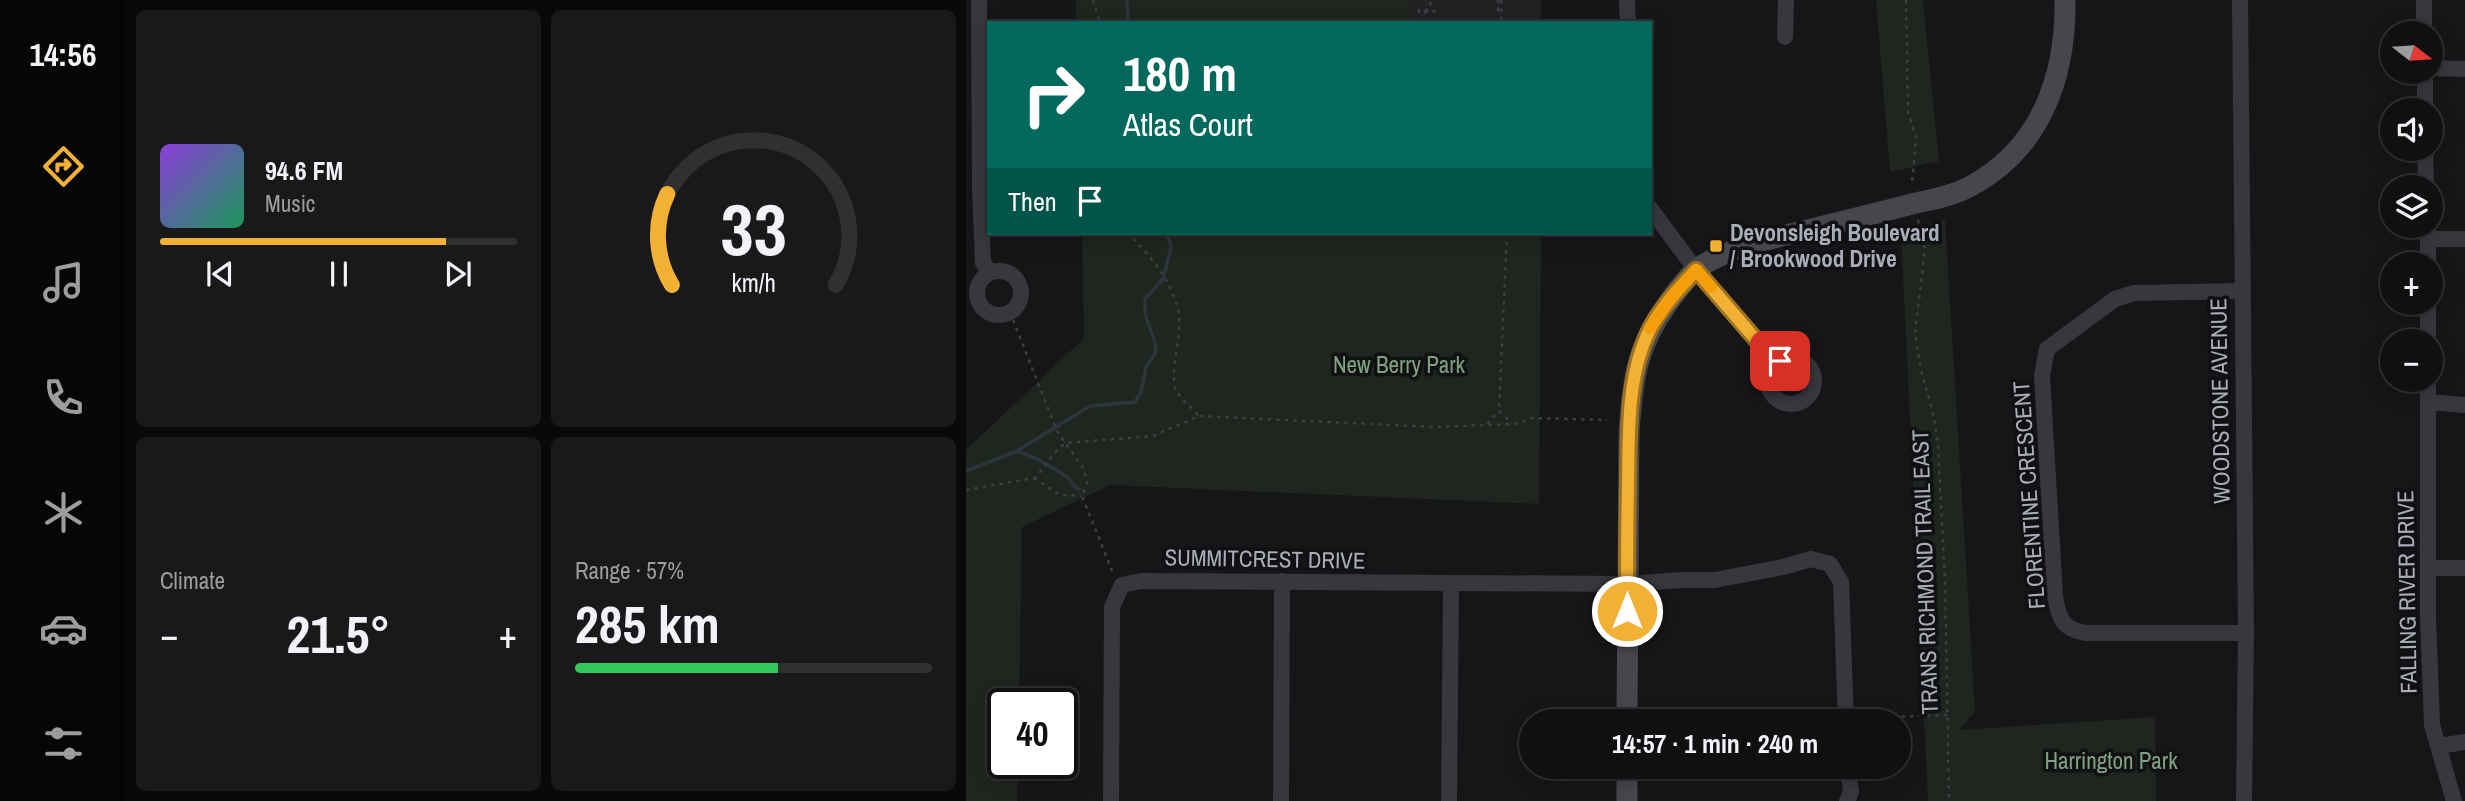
<!DOCTYPE html>
<html lang="en">
<head>
<meta charset="utf-8">
<style>
  :root { --surface:#101012; --page:#19191b; --text:#f1f3f6; --muted:#9c9d9f; --line:#303032; --accent:#f2b134 }
  body { margin:0; font-family:"Archivo Narrow",sans-serif; background:var(--page); color:var(--text); height:100vh; display:flex; flex-direction:column; font-size:26px; white-space:nowrap }
  * { box-sizing:border-box; margin:0 }
  p { font-size:23px; color:var(--muted) }
  .icon { flex:none; width:38px; height:38px; fill:none; stroke:currentColor; stroke-width:2; stroke-linecap:round; stroke-linejoin:round }
  .map { position:relative; flex:1; overflow:hidden }
  .panel { display:flex; flex-direction:column; gap:10px; padding:10px; background:#09090a; width:840px }
  .panel>* { flex:none }
  .hud { position:absolute; left:21px; top:21px; width:665px; height:214px; border-radius:0px; box-shadow:0 4px 18px #0003,0 0 0 2px var(--line); background:#00695c; color:#fff; overflow:hidden }
  .needle { width:46px; rotate:107deg }
  .buttons { position:absolute; left:1414px; top:21px; display:grid; gap:14px }
  .buttons a { display:grid; place-items:center; width:63px; height:63px; border-radius:50%; background:var(--surface); box-shadow:0 4px 18px #0003,0 0 0 2px var(--line); font-size:35px }
  .speed { position:absolute; left:21px; top:688px; display:flex; gap:14px; font-size:35px; font-weight:700; text-align:center }
  .speed>* { display:grid; place-content:center; width:91px; height:91px; border-radius:50%; background:var(--surface); box-shadow:0 4px 18px #0003,0 0 0 2px var(--line); line-height:1 }
  .speed .limit { border:4px solid #111; border-radius:10px; background:#fff; color:#111 }
  .pin { position:absolute; display:grid; place-items:center; width:60px; height:60px; color:#fff; margin:-30px; border-radius:14px; box-shadow:0 4px 10px #0006 }
  .me { position:absolute; width:77px; margin:-38px; rotate:0deg; stroke-linejoin:round; filter:drop-shadow(0 0 5px #0008) }
  .turn { display:flex; align-items:center; gap:24px; height:147px; padding:0 21px; font-size:32px }
  .turn .icon { width:91px; height:91px; stroke-width:2.5 }
  .turn b { display:block; font-size:49px; line-height:60px }
  .then { display:flex; align-items:center; height:66px; padding:0 21px; background:#0003; gap:14px; font-size:26px }
  .big { font-size:52px; font-weight:700; line-height:1.1 }
  .panel .tile { flex:1; display:flex; flex-direction:column; justify-content:center; gap:10px; min-width:0; padding:0 24px; border-radius:10px; background:var(--page) }
  .panel .dial { align-items:center; gap:0 }
  .dial svg { height:182px; overflow:visible; fill:none; stroke:var(--line); stroke-width:7; stroke-linecap:round; text-anchor:middle }
  .dial text { fill:var(--text); stroke:none }
  .song { display:flex; align-items:center; gap:21px }
  .cover { width:84px; height:84px; border-radius:10px; background:linear-gradient(135deg,hsl(270 70% 55%),hsl(150 70% 35%)) }
  .played { height:7px; border-radius:4px; background:linear-gradient(90deg,var(--accent) 80%,var(--line) 80%) }
  .keys { display:flex; justify-content:space-around; direction:ltr }
  .heat { display:flex; justify-content:space-between; align-items:center; font-size:38px; direction:ltr }
  .charge { height:10px; border-radius:5px; background:linear-gradient(90deg,#34c759 57%,var(--line) 0) }
  .panel .tiles { flex:1; display:grid; gap:10px; grid-template-columns:repeat(2,1fr) }
  .trip { position:absolute; left:553px; top:709px; width:392px; height:70px; border-radius:35px; background:var(--surface); box-shadow:0 4px 18px #0003,0 0 0 2px var(--line); font-weight:700; line-height:70px; text-align:center }
  main { display:flex; flex:1; min-height:0 }
  .menu { display:flex; flex-direction:column; width:126px; justify-content:space-around; align-items:center; background:#060607; color:var(--muted) }
  .menu .icon { width:49px; height:49px }
  .menu .current { color:var(--accent) }
  .menu b { font-size:32px; color:var(--text) }
  .map>svg:first-child { display:block }
</style>
</head>
<body>
<main>
<nav class="menu">
<b>14:56</b>
<svg class="icon current" aria-label="directions" viewBox="0 0 24 24"><path d="M12 3l9 9-9 9-9-9zM9 14v-3h6M13 9l2 2-2 2"/></svg>
<svg class="icon" aria-label="music" viewBox="0 0 24 24"><path d="M9 18V5l10-2v13"/><circle cx="6" cy="18" r="3"/><circle cx="16" cy="16" r="3"/></svg>
<svg class="icon" aria-label="phone" viewBox="0 0 24 24"><path d="M5 4h4l2 5-3 2q2 4 5 5l2-3 5 2v4C11 20 4 13 5 4z"/></svg>
<svg class="icon" aria-label="climate" viewBox="0 0 24 24"><path d="M12 3v18M4 7l16 10M4 17L20 7"/></svg>
<svg class="icon" aria-label="car" viewBox="0 0 24 24"><path d="M5 17H2v-5l4-1 3-4h7l3 4 3 1v5h-3M9 17h6M6 11h13"/><circle cx="7" cy="17" r="2"/><circle cx="17" cy="17" r="2"/></svg>
<svg class="icon" aria-label="filters" viewBox="0 0 24 24"><path d="M4 7h16M4 17h16"/><circle cx="9" cy="7" r="2"/><circle cx="15" cy="17" r="2"/></svg>
</nav>
<section class="panel">
<div class="tiles">
<div class="tile">
<div class="song"><i class="cover"></i><div><b>94.6 FM</b><p>Music</p></div></div>
<div class="played"></div>
<div class="keys"><svg class="icon" aria-label="previous" viewBox="0 0 24 24"><path d="M18 5L8 12l10 7zM5 5v14"/></svg><svg class="icon" aria-label="pause" viewBox="0 0 24 24"><path d="M8 5v14M16 5v14"/></svg><svg class="icon" aria-label="next" viewBox="0 0 24 24"><path d="M6 5l10 7-10 7zM19 5v14"/></svg></div>
</div>
<div class="tile dial"><svg viewBox="0 0 100 80">
<path d="M14 69A42 42 0 1 1 86 69"/>
<path d="M14 69A42 42 0 0 1 12 29" stroke="#f2b134"/>
<text x="50" y="56" font-size="32" font-weight="700">33</text>
<text x="50" y="72" font-size="11">km/h</text>
</svg></div>
<div class="tile"><p>Climate</p>
<div class="heat"><a>−</a><b class="big">21.5°</b><a>+</a></div>
</div>
<div class="tile"><p>Range · 57%</p><b class="big">285 km</b><div class="charge"></div></div>
</div>
</section>
<div class="map">
<svg width="1499" height="801" viewBox="0 0 1499 801">
  <rect width="100%" height="100%" fill="#161618"/>
  <polygon fill="#222225" points="239,0 575,0 575,23 243,23"/>
  <g fill="#1e261f">
    <polygon points="110,0 444,0 446,23 110,23"/>
    <polygon points="910,0 957,0 973,161 924,172"/>
    <polygon points="979,220 1009,711 994,730 1189,717 1190,801 962,801 935,231"/>
    <polygon points="116,233 575,233 573,504 144,485 56,527 53,703 37,704 37,763 52,763 51,801 0,801 0,450 118,338"/>
  </g>
  <g fill="none" stroke-linecap="round" stroke-linejoin="round">
    <g stroke="#2c353c" stroke-width="3.5">
      <polyline points="161,0 162,23"/>
      <path d="M 51,451 C 66,456 104,474 109,487 L 113,489"/>
      <polyline points="0,471 51,451 124,406 169,402 175,392 180,367 189,354 190,346 179,314 179,299 197,279 205,247 203,239 196,233"/>
    </g>
    <g stroke="#3d3f44" stroke-width="2.5" stroke-dasharray="3.5 5" stroke-linecap="butt">
      <polyline points="127,0 134,23"/>
      <polyline points="535,0 535,23"/>
      <polyline points="940,0 942,112 950,138 946,182"/>
      <polyline points="465,2 462,10 453,10 453,13 472,11"/>
      <polyline points="531,10 532,10 532,0"/>
      <polyline points="952,220 959,249 949,333 955,370 968,417 972,447 979,580 983,801"/>
      <path d="M 161,233 C 183,253 209,285 213,315 C 216,335 202,377 211,392 C 216,400 227,409 233,416"/>
      <polyline points="541,233 533,411 546,423"/>
      <polyline points="44,312 91,431 118,469 121,483 116,496 147,573"/>
      <polyline points="521,424 533,411"/>
      <polyline points="68,478 94,495 115,496"/>
      <path d="M 0,490 L 68,478 C 81,467 85,452 100,443 L 187,436 L 233,416 L 469,427 L 548,424 L 567,418 L 641,420"/>
      <polyline points="893,718 981,715"/>
    </g>
    <g stroke="#37383d" stroke-width="16">
      <polyline points="13,0 14,189 17,263 24,272"/>
      <polyline points="661,0 662,23"/>
      <polyline points="1274,0 1280,633 1278,801"/>
      <polyline points="1458,33 1458,0"/>
      <polyline points="819,37 820,0"/>
      <polyline points="1465,68 1499,69"/>
      <polyline points="1459,72 1459,110"/>
      <polyline points="1459,149 1460,187"/>
      <polyline points="684,208 730,270 810,363"/>
      <polyline points="1462,226 1462,264"/>
      <polyline points="1462,239 1499,239"/>
      <circle cx="33" cy="293" r="22"/>
      <path d="M 1276,291 L 1168,293 L 1149,299 L 1081,349 L 1076,376 L 1089,596 C 1093,619 1096,629 1120,633 L 1280,633"/>
      <polyline points="1462,341 1462,303"/>
      <circle cx="825" cy="381" r="23"/>
      <polyline points="1462,380 1462,617 1466,725 1488,801"/>
      <polyline points="1462,402 1499,405"/>
      <polyline points="1462,568 1499,568"/>
      <polyline points="1473,746 1499,742"/>
      <polyline points="145,801 146,607 156,585 175,581 661,584 716,580 749,580 817,567 845,559 864,564 875,582 880,721"/>
      <polyline points="315,801 316,581"/>
      <polyline points="483,801 485,585"/>
      <polyline points="881,801 885,792 882,766"/>
    </g>
    <g stroke="#45474d" stroke-width="21">
      <path d="M 661,721 L 663,432 C 667,378 670,348 702,303 C 710,292 719,279 730,270 C 752,252 800,239 829,233 C 866,224 904,215 942,205 C 962,200 984,197 1003,187 C 1075,149 1100,77 1099,0"/>
      <polyline points="661,766 661,801"/>
    </g>
  </g>
  <g fill="none" stroke-linecap="round" stroke-linejoin="round">
    <g stroke="#9d7322" stroke-width="18">
      <path id="route" d="M 661,611 C 661,570 661,529 662,488 C 663,435 660,377 684,329 C 695,307 714,288 730,270 L 810,363 L 814,361"/>
    </g>
    <use href="#route" stroke="#f2b134" stroke-width="12"/>
    <polyline stroke="#f59e0b" stroke-width="12" points="684,328 707,295 730,270 745,287"/>
  </g>
  <rect fill="#f2b134" stroke="#111113" stroke-width="2.5" x="743" y="239" width="14" height="14" rx="3.5"/>
  <g text-anchor="middle" stroke-width="7" stroke-linejoin="round" paint-order="stroke">
    <g font-size="23" font-weight="bold" fill="#a8adb8" stroke="#111113" text-anchor="start">
      <text x="764" y="241">Devonsleigh Boulevard<tspan x="764" dy="26">/ Brookwood Drive</tspan></text>
    </g>
    <g font-size="23" fill="#7fa381" stroke="#111113">
      <text x="433" y="373">New Berry Park</text>
      <text x="1145" y="769">Harrington Park</text>
    </g>
    <g font-size="23" fill="#a8adb8" stroke="#111113">
      <text transform="translate(1254 401) rotate(-91)" y="8">WOODSTONE AVENUE</text>
      <text transform="translate(1063 495) rotate(-94)" y="8">FLORENTINE CRESCENT</text>
      <text transform="translate(299 559) rotate(1)" y="8">SUMMITCREST DRIVE</text>
      <text transform="translate(959 572) rotate(-92)" y="8">TRANS RICHMOND TRAIL EAST</text>
      <text transform="translate(1441 592) rotate(-91)" y="8">FALLING RIVER DRIVE</text>
    </g>
  </g>
</svg>
<div class="buttons">
<a><svg class="needle" viewBox="-14 -14 28 28"><path d="M0-13l5 13h-10z" fill="#e53935"/><path d="M0 13l5-13h-10z" fill="#9c9d9f"/></svg></a>
<a><svg class="icon" aria-label="sound" viewBox="0 0 24 24"><path d="M4 9h4l5-4v14l-5-4H4zM17 9q2 3 0 6"/></svg></a>
<a><svg class="icon" aria-label="layers" viewBox="0 0 24 24"><path d="M12 4l9 5-9 5-9-5zM3 14l9 5 9-5"/></svg></a>
<a>+</a>
<a>−</a>
</div>
<div class="speed"><div class="limit">40</div></div>
<div class="pin" style="left:814px;top:361px;background:#d93025"><svg class="icon" aria-label="arrive" viewBox="0 0 24 24"><path d="M6 21V4h12l-3 4 3 4H6"/></svg></div>
<svg class="me" style="left:661px;top:611px" viewBox="-20 -20 40 40"><circle r="17" fill="#f2b134" stroke="#fff" stroke-width="3"/><path d="M0-11L8 9 0 5-8 9z" fill="#fff"/></svg>
<div class="trip">14:57 · 1 min · 240 m</div>
<div class="hud">
<div class="turn"><svg class="icon" aria-label="right" viewBox="0 0 24 24"><path d="M7 20v-9h11M14 6l5 5-5 5"/></svg><div><b>180 m</b>Atlas Court</div></div>
<div class="then">Then<svg class="icon" aria-label="arrive" viewBox="0 0 24 24"><path d="M6 21V4h12l-3 4 3 4H6"/></svg></div>
</div>
</div>
</main>
</body>
</html>
